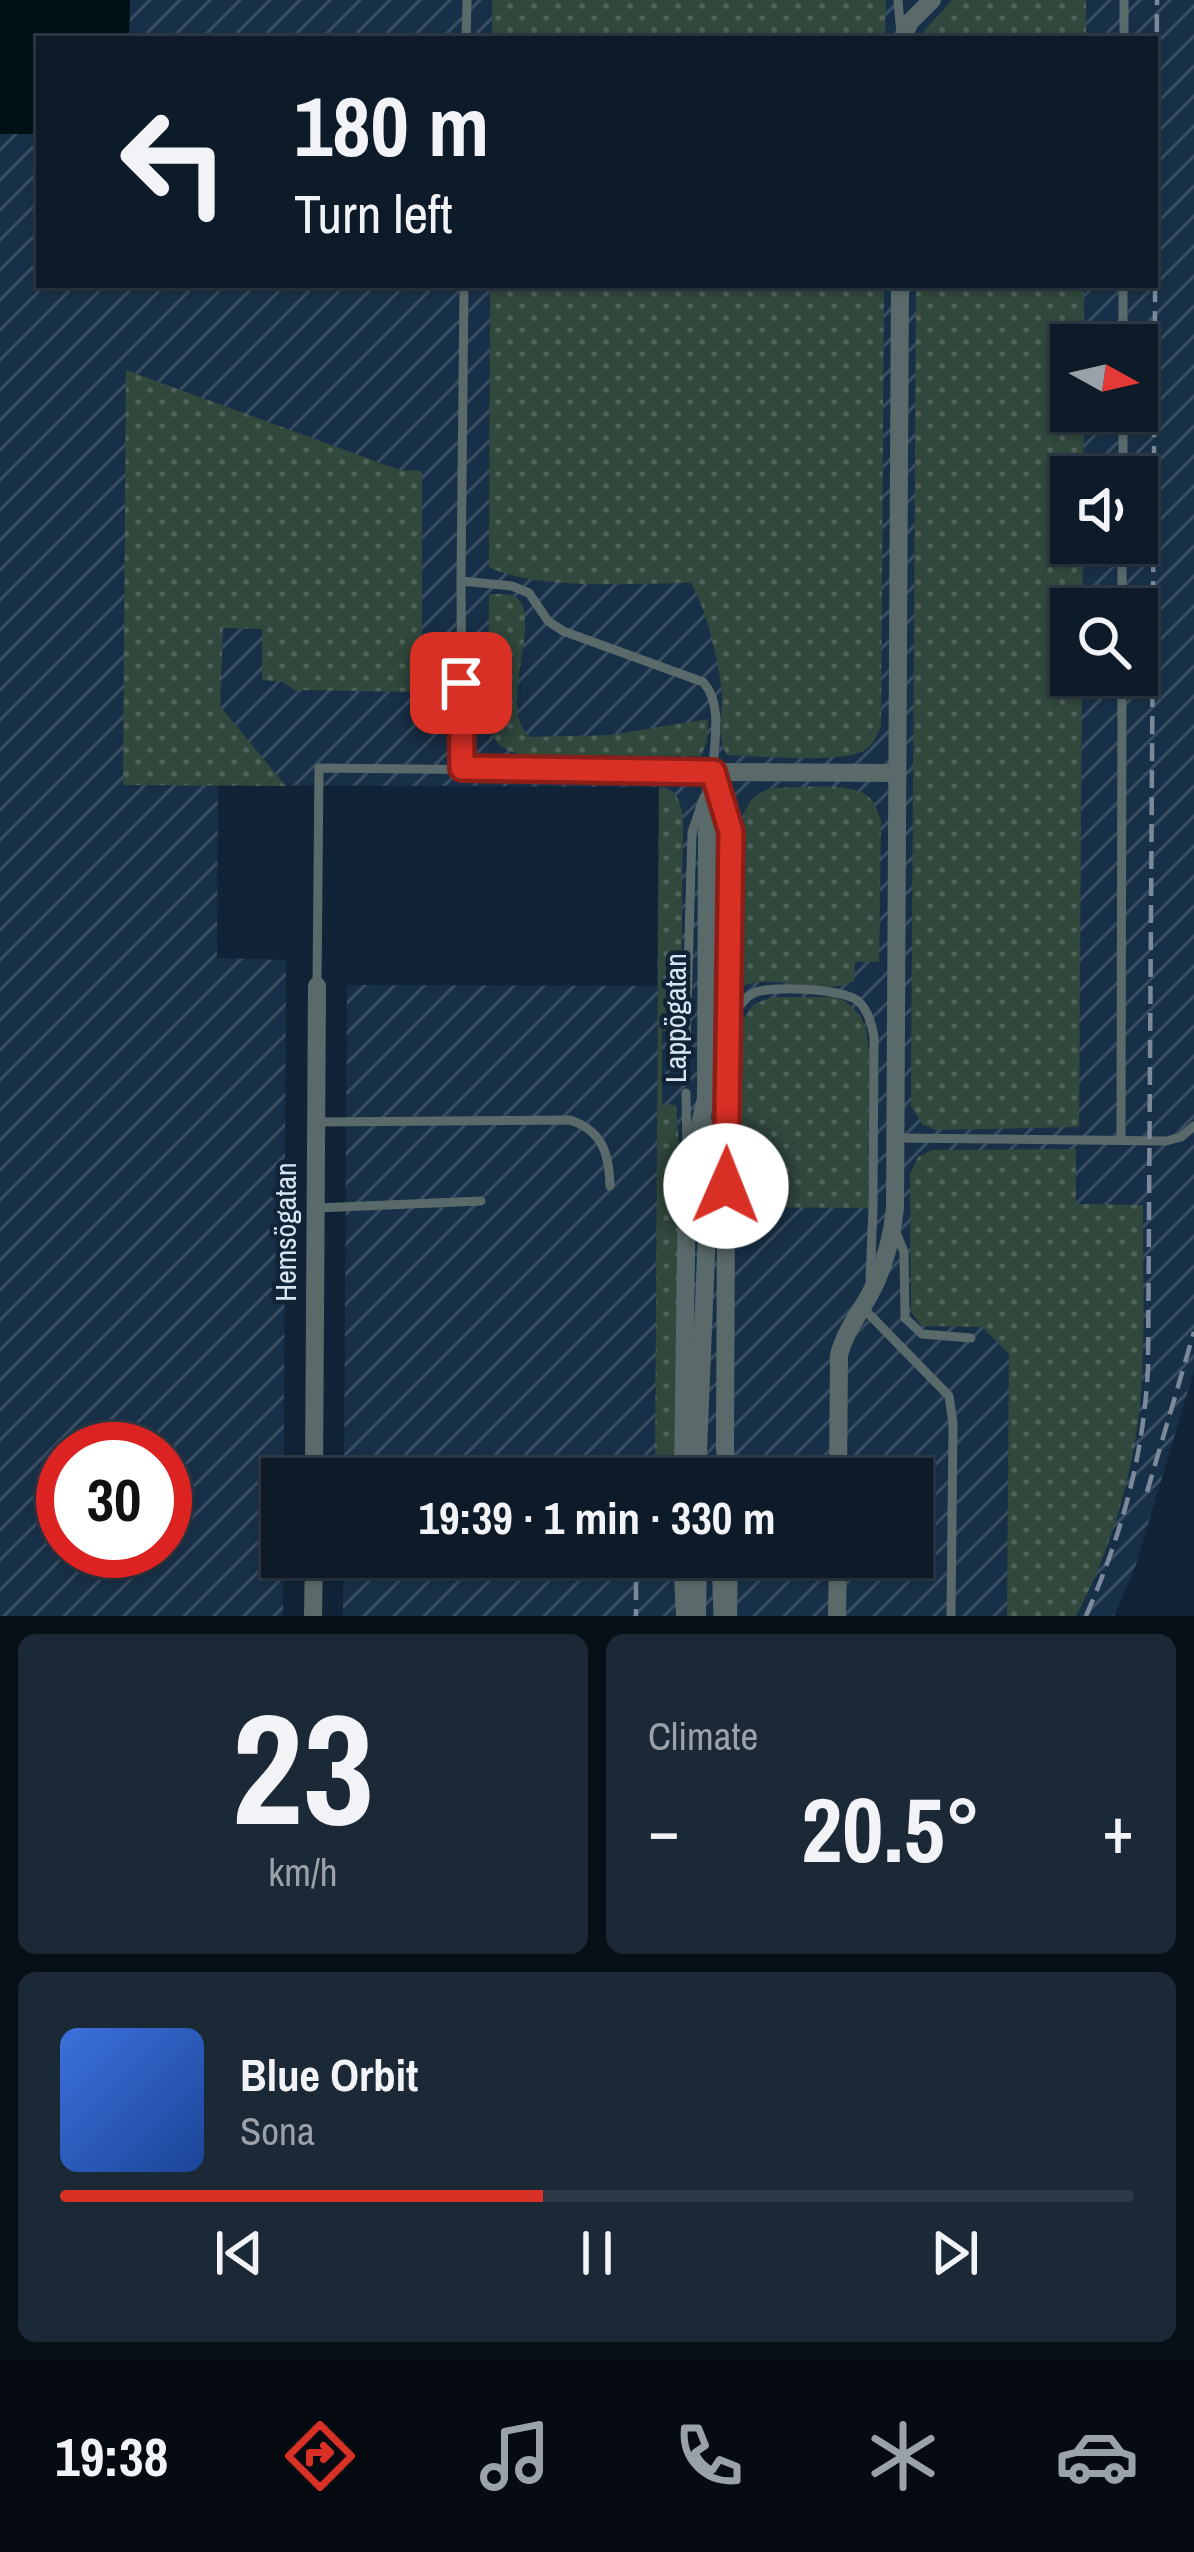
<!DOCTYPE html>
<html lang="en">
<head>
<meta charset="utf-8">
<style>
  :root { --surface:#0d1b29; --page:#1b2835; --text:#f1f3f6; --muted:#9aa1a8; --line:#2d3946; --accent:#d93025 }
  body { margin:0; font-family:"Archivo Narrow",sans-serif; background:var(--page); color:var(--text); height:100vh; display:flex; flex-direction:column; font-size:45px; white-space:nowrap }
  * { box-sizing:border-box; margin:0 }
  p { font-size:39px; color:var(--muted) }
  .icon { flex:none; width:66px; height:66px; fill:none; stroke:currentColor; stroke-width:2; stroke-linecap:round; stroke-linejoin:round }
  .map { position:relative; height:1616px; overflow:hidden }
  .side { display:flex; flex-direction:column; gap:18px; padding:18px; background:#070f17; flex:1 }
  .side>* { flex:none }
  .guide { position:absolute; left:36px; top:36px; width:1122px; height:252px; border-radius:0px; box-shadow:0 3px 9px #0004,0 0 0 3px var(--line); background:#0d1b29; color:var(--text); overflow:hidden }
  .needle { width:78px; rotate:98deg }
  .tools { position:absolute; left:1050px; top:324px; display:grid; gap:24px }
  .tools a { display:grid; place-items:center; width:108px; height:108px; border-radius:0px; background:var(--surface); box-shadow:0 3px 9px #0004,0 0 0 3px var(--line); font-size:60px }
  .speed { position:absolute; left:36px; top:1422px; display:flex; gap:24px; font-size:60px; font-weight:700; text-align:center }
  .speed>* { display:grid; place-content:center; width:156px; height:156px; border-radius:50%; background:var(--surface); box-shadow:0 3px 9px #0004,0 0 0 3px var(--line); line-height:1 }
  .speed .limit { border:18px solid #d22; background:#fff; color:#111 }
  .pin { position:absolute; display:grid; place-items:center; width:102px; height:102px; color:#fff; margin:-51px; border-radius:24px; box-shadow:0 6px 18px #0006 }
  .me { position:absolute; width:132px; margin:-66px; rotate:1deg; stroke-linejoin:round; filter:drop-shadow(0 0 9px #0008) }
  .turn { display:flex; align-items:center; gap:42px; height:252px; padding:0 60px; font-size:54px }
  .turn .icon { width:156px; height:156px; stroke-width:2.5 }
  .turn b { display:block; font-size:84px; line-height:102px }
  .big { font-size:90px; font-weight:700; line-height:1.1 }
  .side .tile { flex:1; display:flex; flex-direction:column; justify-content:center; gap:18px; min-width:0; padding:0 42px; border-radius:18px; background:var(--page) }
  .side .dial { align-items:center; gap:0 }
  .dial b { font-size:156px; line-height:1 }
  .song { display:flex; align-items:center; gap:36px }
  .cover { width:144px; height:144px; border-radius:18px; background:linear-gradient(135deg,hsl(220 70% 55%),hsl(220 70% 35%)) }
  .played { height:12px; border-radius:6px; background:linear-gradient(90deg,var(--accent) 45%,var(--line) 45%) }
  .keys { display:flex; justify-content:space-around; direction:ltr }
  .heat { display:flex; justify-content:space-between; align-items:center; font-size:66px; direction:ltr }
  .side .tiles { flex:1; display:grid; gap:18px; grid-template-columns:1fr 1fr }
  .tile:last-child { grid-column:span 2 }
  .trip { position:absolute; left:261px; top:1458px; width:672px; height:120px; border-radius:0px; background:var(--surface); box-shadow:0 3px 9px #0004,0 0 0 3px var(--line); font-weight:700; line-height:120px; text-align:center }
  .tabs { display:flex; height:192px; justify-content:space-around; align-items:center; background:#050b10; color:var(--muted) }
  .tabs .icon { width:84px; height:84px }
  .tabs .on { color:var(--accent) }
  .tabs b { font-size:54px; color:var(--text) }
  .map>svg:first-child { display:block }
</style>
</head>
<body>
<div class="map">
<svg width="1194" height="1616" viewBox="0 0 1194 1616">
  <defs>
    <pattern id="industrial-furrows" width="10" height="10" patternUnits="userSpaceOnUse" patternTransform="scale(3)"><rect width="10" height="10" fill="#183047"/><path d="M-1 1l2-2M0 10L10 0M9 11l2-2" fill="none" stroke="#394e62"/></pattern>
    <pattern id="grass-dots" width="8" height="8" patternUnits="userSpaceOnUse" patternTransform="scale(3)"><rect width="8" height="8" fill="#31483d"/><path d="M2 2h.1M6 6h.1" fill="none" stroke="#4e625a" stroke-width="1.8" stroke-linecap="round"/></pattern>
  </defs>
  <rect width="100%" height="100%" fill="#112437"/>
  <path fill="url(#industrial-furrows)" fill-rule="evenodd" d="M 130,0 L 1194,0 L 1194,1371 L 1134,1571 L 1114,1616 L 343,1616 L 343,1557 L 912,1557 L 912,1479 L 344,1479 L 347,985 L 657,986 L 659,787 L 218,785 L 217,958 L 286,960 L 283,1616 L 0,1616 L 0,134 L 39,134 L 39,285 L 1155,285 L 1155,39 L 129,39 ZM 1071,345 L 1137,345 L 1137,411 L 1071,411 ZM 1071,477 L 1137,477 L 1137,543 L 1071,543 ZM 1071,609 L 1137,609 L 1137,675 L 1071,675 ZM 63,1449 L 165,1449 L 165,1551 L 63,1551 Z"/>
  <g fill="url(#grass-dots)">
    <polygon points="492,0 886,0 885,39 492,39"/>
    <polygon points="952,0 1086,0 1086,39 917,39"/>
    <path d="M 490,285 L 884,285 L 881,726 C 877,735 874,744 865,750 C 845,764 754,756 727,755 C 716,736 722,718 722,697 C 721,669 706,607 691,583 C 634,583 538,591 489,567 Z"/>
    <polygon points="916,285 1084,285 1084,345 1071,345 1071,411 1084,411 1083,477 1071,477 1071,543 1083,543 1082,609 1071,609 1071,675 1082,675 1079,1127 937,1130 923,1125 911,1106"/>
    <polygon points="126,370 400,470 422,471 422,692 294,690 283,682 262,680 262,629 223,628 220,706 286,786 123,785"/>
    <path d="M 489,594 C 498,594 510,593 517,598 C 543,620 495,712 531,737 L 611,735 L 708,719 L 707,741 L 701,756 L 522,755 C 503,750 494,744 488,724 Z"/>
    <path d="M 659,787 C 677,788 681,803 683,819 L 681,1031 L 662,1031 L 662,1104 L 676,1105 L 679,1143 L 678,1479 L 655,1479 Z"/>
    <path d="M 776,788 C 798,788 848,782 866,795 C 875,801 877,810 881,820 L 879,962 L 855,962 L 854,981 C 820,998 776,972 742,986 L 744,813 C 750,799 760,789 776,788 Z"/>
    <polygon points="773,997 833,997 845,1001 860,1015 866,1029 869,1056 868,1208 740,1207 741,1021 754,1004"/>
    <path d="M 1076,1149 L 1076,1204 L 1143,1205 C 1142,1275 1147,1351 1138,1421 C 1129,1489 1108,1555 1076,1616 L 1007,1616 L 1009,1354 L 982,1327 L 922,1326 L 911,1312 L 910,1174 L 918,1157 L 932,1150 Z"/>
  </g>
  <polygon fill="#001116" points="0,0 130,0 129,39 39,39 39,134 0,134"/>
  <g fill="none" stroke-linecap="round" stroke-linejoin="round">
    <g stroke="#5a6a6a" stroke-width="9">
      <polyline points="898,0 901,34"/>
      <polyline points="466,39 467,0"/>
      <polyline points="1124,39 1124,0"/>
      <polyline points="1123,345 1123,285"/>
      <polyline points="1123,477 1123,411"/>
      <path d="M 461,581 L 512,586 L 529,593 L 548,621 L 563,631 L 703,682 C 723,703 714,742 713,770"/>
      <polyline points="1122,609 1122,543"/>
      <polyline points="462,768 461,581 464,285"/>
      <polyline points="317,986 319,768 713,772"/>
      <path d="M 733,1016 C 738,1008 744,998 752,994 C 769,984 844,989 858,1001 C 868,1010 872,1024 874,1037 L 873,1208 L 870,1280"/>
      <polyline points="686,1042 692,832 704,797"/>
      <polyline points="686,1093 687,1153"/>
      <path d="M 316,1122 L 570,1120 C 603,1131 609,1154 610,1186"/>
      <polyline points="895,1138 1166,1141 1181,1137 1194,1126"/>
      <polyline points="1121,1140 1122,675"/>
      <polyline points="317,1208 481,1201"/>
      <polyline points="895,1230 904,1252 905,1318 922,1334 971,1338"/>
      <polyline points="864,1309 949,1396 953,1423 951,1616"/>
      <polyline points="716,1557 718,1616"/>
    </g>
    <g stroke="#5a6a6a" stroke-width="18">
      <polyline points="902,39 910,22 932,0"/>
      <polyline points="713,772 897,773"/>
      <polyline points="716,782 731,832 726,1186"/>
      <polyline points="706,1127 707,1186"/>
      <polyline points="726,1207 725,1449 729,1479"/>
      <polyline points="314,1479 317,986"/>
      <polyline points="683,1479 687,1180 706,1098 707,832 713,772"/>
      <polyline points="700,1479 698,1451 708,1207"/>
      <path d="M 838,1479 L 839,1355 C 845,1332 859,1314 870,1294 C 884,1268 892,1237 895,1208 L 900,285"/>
      <polyline points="682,1557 685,1616"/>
      <polyline points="313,1616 314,1557"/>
      <polyline points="697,1616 698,1557"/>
      <polyline points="728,1616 729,1557"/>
      <polyline points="837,1616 838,1557"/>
    </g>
    <g stroke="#7b8a9a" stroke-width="4.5" stroke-dasharray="18 9" stroke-linecap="butt">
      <polyline points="1147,1492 1194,1332"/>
      <polyline points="636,1582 636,1616"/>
      <path d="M 1086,1616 C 1122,1533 1143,1459 1148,1369 L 1157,0"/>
    </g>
  </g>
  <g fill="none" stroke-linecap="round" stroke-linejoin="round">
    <g stroke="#8d1f18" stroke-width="30">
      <polyline id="route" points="461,683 462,768 713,772 731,832 726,1186"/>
    </g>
    <use href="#route" stroke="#d93025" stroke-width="21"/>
  </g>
  <g text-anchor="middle" stroke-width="9" stroke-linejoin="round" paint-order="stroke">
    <g font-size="30" fill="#d8e4f1" stroke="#112437">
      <text transform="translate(676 1018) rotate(-90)" y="10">Lappögatan</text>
      <text transform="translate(286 1232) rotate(-90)" y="10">Hemsögatan</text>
    </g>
  </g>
</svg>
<div class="tools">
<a><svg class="needle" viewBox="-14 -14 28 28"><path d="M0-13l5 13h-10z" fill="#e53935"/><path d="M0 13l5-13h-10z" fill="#9aa1a8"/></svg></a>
<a><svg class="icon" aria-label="sound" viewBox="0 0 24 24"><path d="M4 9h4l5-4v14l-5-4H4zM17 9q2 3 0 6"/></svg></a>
<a><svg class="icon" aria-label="search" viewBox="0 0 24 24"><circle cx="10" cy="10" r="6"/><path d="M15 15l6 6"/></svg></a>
</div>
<div class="speed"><div class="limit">30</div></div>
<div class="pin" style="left:461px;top:683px;background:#d93025"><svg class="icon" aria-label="arrive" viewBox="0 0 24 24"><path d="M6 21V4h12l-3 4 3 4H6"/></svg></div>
<svg class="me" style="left:726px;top:1186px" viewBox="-20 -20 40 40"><circle r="19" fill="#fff"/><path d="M0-13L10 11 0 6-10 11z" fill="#d93025"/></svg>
<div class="trip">19:39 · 1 min · 330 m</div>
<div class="guide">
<div class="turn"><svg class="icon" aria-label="left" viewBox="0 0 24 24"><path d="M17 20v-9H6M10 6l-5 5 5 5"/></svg><div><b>180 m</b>Turn left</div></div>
</div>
</div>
<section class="side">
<div class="tiles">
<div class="tile dial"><b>23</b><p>km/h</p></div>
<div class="tile"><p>Climate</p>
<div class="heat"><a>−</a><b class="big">20.5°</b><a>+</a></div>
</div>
<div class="tile">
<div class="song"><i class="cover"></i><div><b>Blue Orbit</b><p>Sona</p></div></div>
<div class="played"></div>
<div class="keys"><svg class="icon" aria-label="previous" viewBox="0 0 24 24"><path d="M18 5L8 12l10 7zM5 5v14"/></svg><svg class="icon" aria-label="pause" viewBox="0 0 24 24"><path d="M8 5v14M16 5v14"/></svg><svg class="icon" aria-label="next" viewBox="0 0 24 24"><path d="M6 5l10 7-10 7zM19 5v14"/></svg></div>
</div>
</div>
</section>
<nav class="tabs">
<b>19:38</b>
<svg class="icon on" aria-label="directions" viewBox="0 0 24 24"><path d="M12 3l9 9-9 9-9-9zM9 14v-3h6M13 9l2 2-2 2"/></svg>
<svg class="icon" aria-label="music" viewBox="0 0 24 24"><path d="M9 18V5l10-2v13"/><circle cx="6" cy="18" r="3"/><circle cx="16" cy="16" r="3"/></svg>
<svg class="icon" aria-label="phone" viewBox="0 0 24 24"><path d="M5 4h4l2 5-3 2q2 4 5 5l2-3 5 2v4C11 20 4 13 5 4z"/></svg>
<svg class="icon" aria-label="climate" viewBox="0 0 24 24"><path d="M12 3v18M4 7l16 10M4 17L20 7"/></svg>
<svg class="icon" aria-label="car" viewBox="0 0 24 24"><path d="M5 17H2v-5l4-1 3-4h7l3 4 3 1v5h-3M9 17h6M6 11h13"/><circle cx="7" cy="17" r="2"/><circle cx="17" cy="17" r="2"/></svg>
</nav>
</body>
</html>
